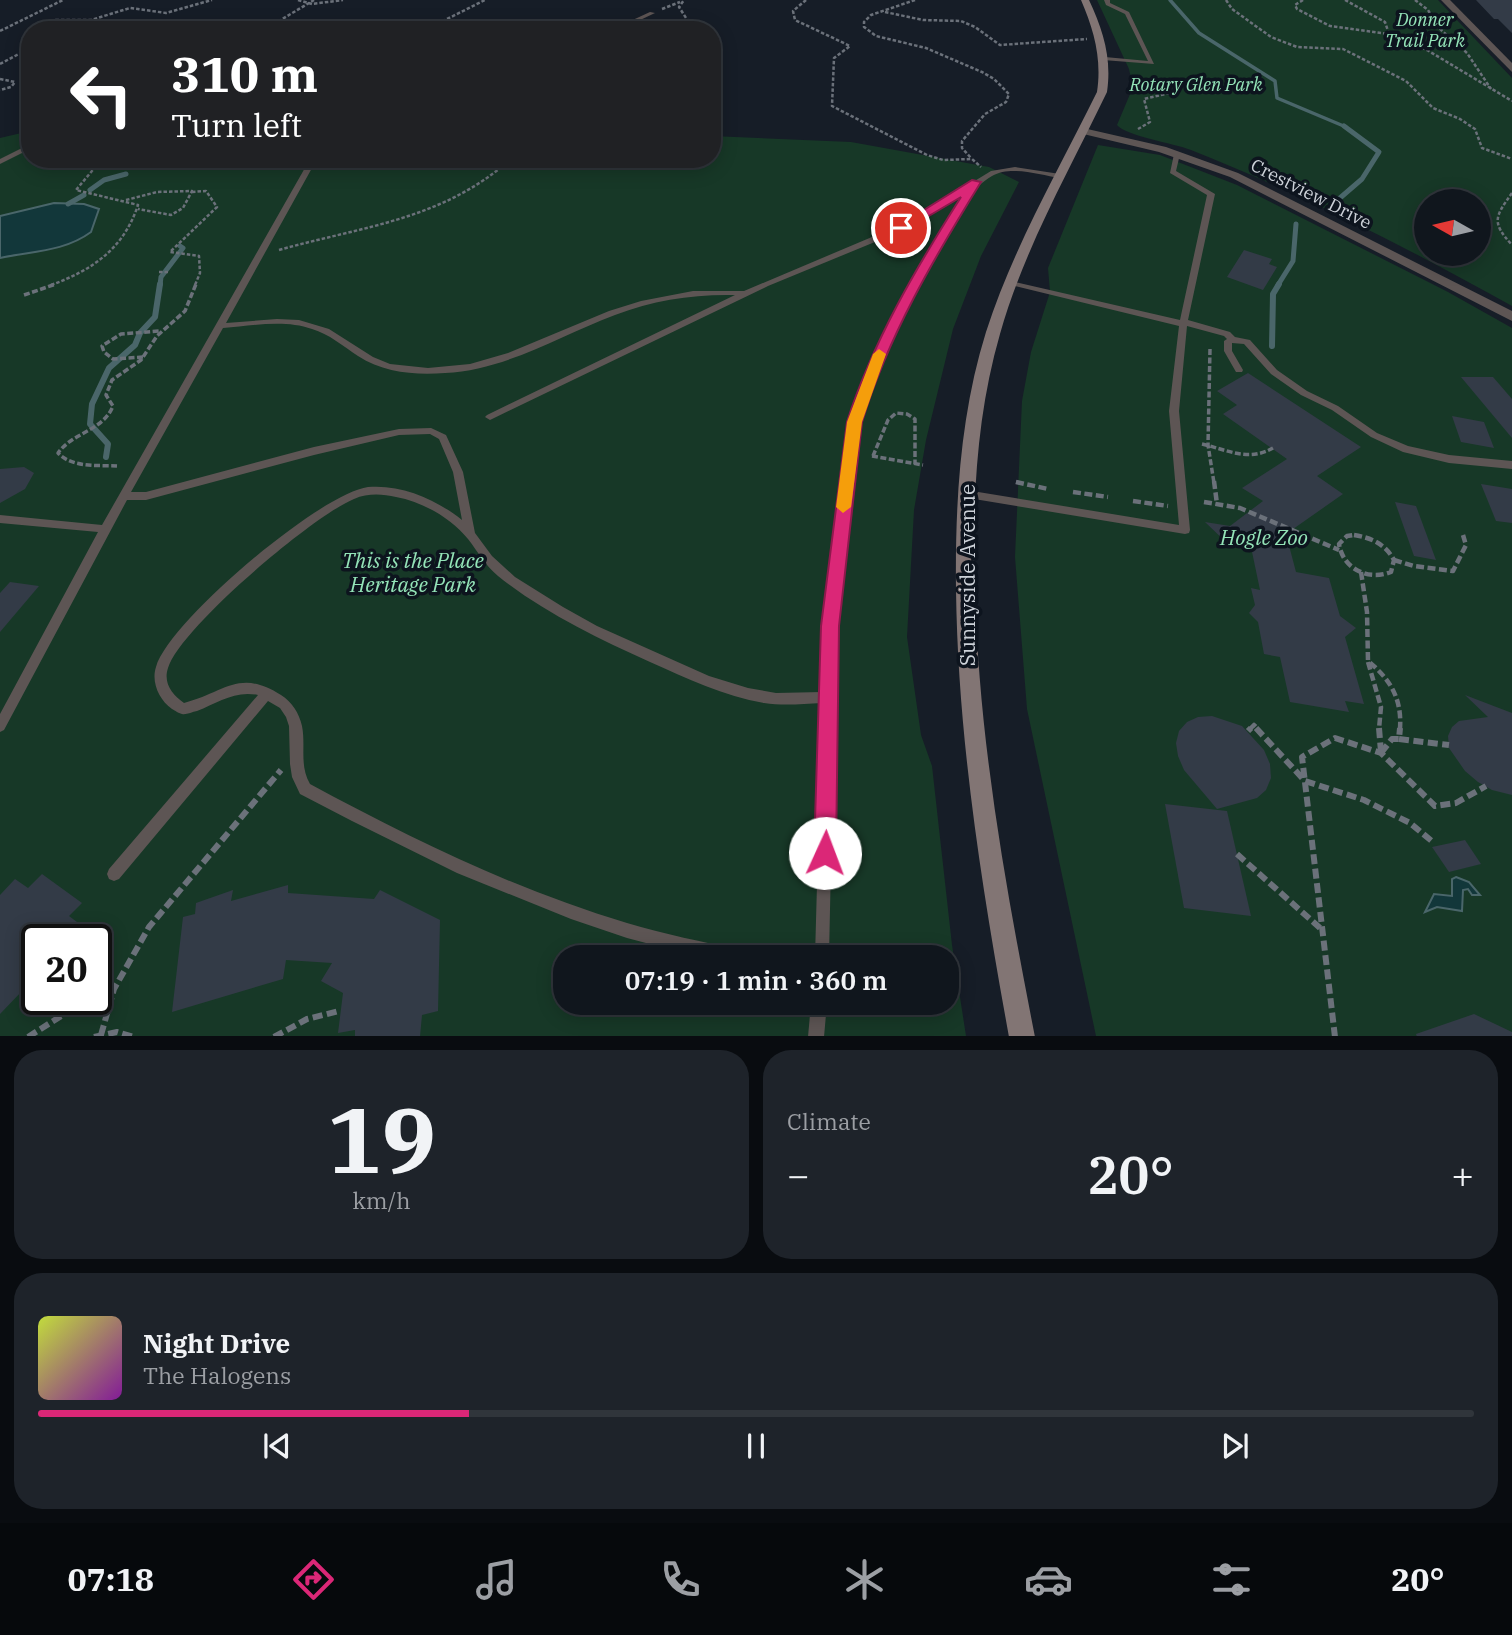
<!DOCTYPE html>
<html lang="en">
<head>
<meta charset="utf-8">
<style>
  :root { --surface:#10161d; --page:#1e232a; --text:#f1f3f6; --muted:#9c9fa4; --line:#30353b; --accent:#db2777 }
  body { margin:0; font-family:"IBM Plex Serif",serif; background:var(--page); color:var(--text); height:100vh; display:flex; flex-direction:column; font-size:26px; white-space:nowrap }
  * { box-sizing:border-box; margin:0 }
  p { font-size:23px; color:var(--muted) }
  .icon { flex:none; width:38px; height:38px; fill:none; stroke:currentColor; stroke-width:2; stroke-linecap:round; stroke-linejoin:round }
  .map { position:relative; height:1036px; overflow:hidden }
  .panel { display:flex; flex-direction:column; gap:14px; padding:14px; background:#090c10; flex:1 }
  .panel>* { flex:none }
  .top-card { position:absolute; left:21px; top:21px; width:700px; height:147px; border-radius:28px; box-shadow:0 4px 18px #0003,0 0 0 2px var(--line); background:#202124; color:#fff; overflow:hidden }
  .needle { width:46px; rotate:278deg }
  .controls { position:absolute; left:1414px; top:189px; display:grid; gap:14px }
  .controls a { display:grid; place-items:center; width:77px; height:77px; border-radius:50%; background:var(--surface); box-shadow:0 4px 18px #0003,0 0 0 2px var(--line); font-size:35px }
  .speed { position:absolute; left:21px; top:924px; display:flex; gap:14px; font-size:35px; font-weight:700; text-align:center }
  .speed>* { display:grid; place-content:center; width:91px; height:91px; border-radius:50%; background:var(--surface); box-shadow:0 4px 18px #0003,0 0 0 2px var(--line); line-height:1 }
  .speed .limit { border:4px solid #111; border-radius:10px; background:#fff; color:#111 }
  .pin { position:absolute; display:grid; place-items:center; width:60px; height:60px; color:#fff; margin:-30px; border:4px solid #fff; border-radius:50%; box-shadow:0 2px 7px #0007 }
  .me { position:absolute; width:77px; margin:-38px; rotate:2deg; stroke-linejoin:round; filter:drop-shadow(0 0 5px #0008) }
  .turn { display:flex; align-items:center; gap:24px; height:147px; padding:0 35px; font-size:32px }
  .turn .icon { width:91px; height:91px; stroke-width:2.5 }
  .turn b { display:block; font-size:49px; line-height:60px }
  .big { font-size:52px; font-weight:600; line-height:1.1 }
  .panel .tile { flex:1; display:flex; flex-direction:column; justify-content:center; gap:10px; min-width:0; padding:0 24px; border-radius:28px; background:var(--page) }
  .panel .dial { align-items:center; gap:0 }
  .dial b { font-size:91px; line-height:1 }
  .song { display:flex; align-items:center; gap:21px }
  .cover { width:84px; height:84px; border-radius:10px; background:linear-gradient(135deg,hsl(70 70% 55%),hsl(290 70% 35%)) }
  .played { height:7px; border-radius:4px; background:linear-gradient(90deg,var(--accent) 30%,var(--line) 30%) }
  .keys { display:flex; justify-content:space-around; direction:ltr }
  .heat { display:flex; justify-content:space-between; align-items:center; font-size:38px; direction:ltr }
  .panel .tiles { flex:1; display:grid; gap:14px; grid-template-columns:1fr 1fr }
  .tile:last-child { grid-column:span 2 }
  .trip { position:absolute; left:553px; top:945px; width:406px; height:70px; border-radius:28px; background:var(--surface); box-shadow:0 4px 18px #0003,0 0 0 2px var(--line); font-weight:600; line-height:70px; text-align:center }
  .dock { display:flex; height:112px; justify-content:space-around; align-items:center; background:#06090c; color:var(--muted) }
  .dock .icon { width:49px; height:49px }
  .dock .selected { color:var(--accent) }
  .dock b { font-size:32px; color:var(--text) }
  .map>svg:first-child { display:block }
</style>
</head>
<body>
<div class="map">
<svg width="1512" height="1037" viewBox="0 0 1512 1037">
  <rect width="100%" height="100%" fill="#161d27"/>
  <g fill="#173827" fill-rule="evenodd">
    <path d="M 1097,0 L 1438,0 L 1512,78 L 1512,306 C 1408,248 1302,194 1191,150 C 1173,143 1126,136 1117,125 L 1133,87 L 1129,69 ZM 1426,201 L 1479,201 L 1479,254 L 1426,254 Z"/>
    <path d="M 30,131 L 30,159 L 712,159 L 712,136 L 851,142 L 989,167 L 1019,182 L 981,256 L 953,329 L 926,440 L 914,510 L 907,637 L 921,735 L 932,766 L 952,945 L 966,1036 L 0,1037 L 0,138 ZM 37,940 L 96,940 L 96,999 L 37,999 ZM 565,957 L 947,957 L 947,1003 L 565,1003 Z"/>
    <polygon points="1098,145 1160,155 1237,185 1448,292 1512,328 1512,1036 1096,1036 1027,709 1015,557 1022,401 1031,352 1050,292 1048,268"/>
  </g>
  <g fill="#12373a" stroke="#4a666a" stroke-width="2">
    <path d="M 54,203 L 84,204 L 99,209 L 91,232 C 64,252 31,251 0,258 L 0,216 Z"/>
    <polygon points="1456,877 1469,882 1480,895 1472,895 1468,889 1463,890 1462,911 1437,907 1425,912 1434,894 1452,896 1452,879"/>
  </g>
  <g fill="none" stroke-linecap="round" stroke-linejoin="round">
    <polyline stroke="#4a666a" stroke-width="3.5" points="1170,0 1199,33 1275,81 1277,98 1346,127"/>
    <g stroke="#4a666a" stroke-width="5">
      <polyline points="90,190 104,180 126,174"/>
      <polyline points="68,204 84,195"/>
      <polyline points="1333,204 1362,179 1379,152 1344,126"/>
      <polyline points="160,285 161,277 183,248 180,246"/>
      <polyline points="1278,285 1293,261 1296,224"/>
    </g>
    <g stroke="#4a666a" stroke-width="6">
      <polyline points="1272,346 1273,294 1279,284"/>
      <polyline points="106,457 108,444 90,424 92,404 109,368 135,345 140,333 155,317 160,284"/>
    </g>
  </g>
  <g fill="#333b47">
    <polygon points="1476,0 1512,0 1512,33 1498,19 1494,19"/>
    <polygon points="1244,250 1272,259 1269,264 1277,267 1263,290 1227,277"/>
    <polygon points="1248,373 1361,447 1317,476 1343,494 1286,534 1296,572 1329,578 1340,616 1356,628 1345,637 1364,704 1345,701 1349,712 1290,702 1280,657 1264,654 1258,622 1249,613 1255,605 1251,588 1260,590 1251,547 1229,545 1205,522 1230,526 1263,501 1242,488 1287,459 1223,414 1237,405 1217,391"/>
    <polygon points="1461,377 1493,377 1512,399 1512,438"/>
    <polygon points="1452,416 1484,422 1494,448 1461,442"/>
    <polygon points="24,467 34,473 25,489 0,503 0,469"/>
    <polygon points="1481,484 1512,489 1512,523 1496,521"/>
    <polygon points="1395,502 1416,506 1436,560 1414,556"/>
    <polygon points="10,582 39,586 0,632 0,593"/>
    <polygon points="1465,695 1512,713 1512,795 1492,790 1478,782 1465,771 1449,748 1448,736 1452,727 1459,721 1488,717"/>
    <polygon points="1212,716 1242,726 1264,750 1270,764 1271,778 1266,790 1257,798 1217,809 1184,770 1178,756 1176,743 1179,731 1187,722 1198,717"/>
    <polygon points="1165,804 1227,811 1251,916 1184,908"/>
    <polygon points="1465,840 1481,864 1449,872 1432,847"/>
    <polygon points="42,874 82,903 69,916 101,940 37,940 37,1001 23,990 0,1014 0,895 15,879 28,888"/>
    <polygon points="288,885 288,893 374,899 380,890 440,920 438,1011 422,1015 420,1037 355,1037 355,1030 338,1033 343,993 321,981 332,963 286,960 283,979 172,1012 183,917 195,914 196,903 233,890 231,901"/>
    <polygon points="1474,1014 1512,1032 1512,1037 1417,1037 1416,1034"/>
  </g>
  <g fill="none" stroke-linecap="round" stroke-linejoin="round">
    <g stroke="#6b717a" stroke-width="2.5" stroke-dasharray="3.5 2" stroke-linecap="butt">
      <polyline points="298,0 312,4 343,0"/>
      <polyline points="806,0 793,11 795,20 850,46 834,58 832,106 927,155 943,160 972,159 981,167"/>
      <polyline points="915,0 871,15 864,22 864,27 876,36 926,48 982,72 994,79 1009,94 1006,102 985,114 962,141 962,148 971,158"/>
      <polyline points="1226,0 1232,9 1271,37 1297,47 1343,49 1406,81 1433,108 1460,119 1475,129 1482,148 1512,159"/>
      <polyline points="1303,0 1295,5 1297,9 1330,26 1389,34"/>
      <polyline points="1345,0 1385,22 1389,34 1427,50 1512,101"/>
      <polyline points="1415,0 1428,10 1439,28 1467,53 1491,89"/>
      <polyline points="662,9 680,2"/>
      <polyline points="885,12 923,20 961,21 975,27 1000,45 1087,39"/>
      <polyline points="43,30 47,24 56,20 91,20 130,8 166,13 212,0"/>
      <polyline points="264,30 314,0"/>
      <polyline points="416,30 443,21 485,0"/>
      <polyline points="679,30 688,21 679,7 684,0"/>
      <polyline points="0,31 63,0"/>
      <polyline points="0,64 30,48"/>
      <polyline points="0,79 15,82 11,87 0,90"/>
      <polyline points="1138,129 1150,122 1144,99 1170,93"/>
      <polyline points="192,192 206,191 217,207 170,252 199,256 200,273 195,285"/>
      <path d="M 1512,193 C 1495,217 1491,222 1512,245"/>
      <polyline points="126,200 157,192 192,191 183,208 171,215 138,209"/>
      <path d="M 279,250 C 364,226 442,220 511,159"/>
      <polyline points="159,272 168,272"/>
      <path d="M 51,285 C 93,270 124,248 138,205 L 76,190 L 97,165 L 108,159"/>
    </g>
    <g stroke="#6b717a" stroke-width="3.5" stroke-dasharray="6 2.5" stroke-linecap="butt">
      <polyline points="24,295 56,284"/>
      <polyline points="1210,349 1208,445 1214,483"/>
      <polyline points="143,357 113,359 104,352 102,346 121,334 160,331"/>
      <path d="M 1202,444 C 1228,450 1248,462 1273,448"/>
      <polyline points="872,456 923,465"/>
      <polyline points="873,456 888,420 896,413 907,414 915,419 915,464"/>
      <path d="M 117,466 C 98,465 72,468 58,453 C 73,432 103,431 113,406 L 106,395 L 112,380 L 141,360 L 157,336 L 185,311 L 196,284"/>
      <polyline points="1016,482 1020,483"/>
    </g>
    <g stroke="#6b717a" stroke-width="4.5" stroke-dasharray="8 3.5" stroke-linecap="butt">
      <polyline points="1214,481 1217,504"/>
      <polyline points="1016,482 1048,489"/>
      <polyline points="1073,492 1108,497"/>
      <polyline points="1133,501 1168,506"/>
      <polyline points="1204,502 1240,508 1339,550"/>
      <path d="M 1354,535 C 1372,538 1385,544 1394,560 L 1391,572 C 1368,581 1343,569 1339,544 L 1347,536 Z"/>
      <polyline points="1394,560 1414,566 1453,571 1466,545 1463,535"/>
      <path d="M 1361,572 L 1367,612 L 1368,661 C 1391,680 1402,699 1400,729"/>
      <polyline points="1368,662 1381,707 1379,729"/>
      <polyline points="1250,729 1254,725 1258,729"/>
    </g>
    <g stroke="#6b717a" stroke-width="6" stroke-dasharray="10 4.5" stroke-linecap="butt">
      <polyline points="1256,728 1305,781 1364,800 1410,823 1433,842"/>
      <polyline points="1379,728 1381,752"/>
      <polyline points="1248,731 1251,728"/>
      <polyline points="1399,739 1449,745"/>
      <polyline points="1381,753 1392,739 1399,739 1400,728"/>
      <polyline points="1237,854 1320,928"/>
      <polyline points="96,996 113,990"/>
      <polyline points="101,1035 114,989 149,927 281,770"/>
      <polyline points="28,1037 88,999"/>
      <polyline points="94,1037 117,1032 134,1037"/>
      <polyline points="274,1037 307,1019 339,1011"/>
      <polyline points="1335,1037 1302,757 1335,738 1381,753 1435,806 1456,803 1486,786"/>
    </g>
    <g fill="#5d5554" fill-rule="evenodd">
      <polygon points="1104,0 1110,0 1110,3 1129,12 1154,64 1103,60 1103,58 1105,57 1148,61 1125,14 1106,5"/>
      <polygon points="650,12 655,13 619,30 611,30"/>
      <polygon points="30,144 30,149 0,164 0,159"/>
      <polygon points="1177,152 1180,154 1176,171 1215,194 1188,320 1230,332 1235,337 1250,340 1277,370 1307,391 1338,406 1377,433 1408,446 1449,455 1512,461 1512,469 1449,463 1403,452 1371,437 1332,410 1301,395 1271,374 1244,344 1232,343 1232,351 1243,370 1242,372 1236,372 1224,351 1224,341 1227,339 1224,336 1187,326 1179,411 1190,530 1189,533 1185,534 962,497 961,494 962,491 966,490 1179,525 1169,411 1179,326 1011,285 1007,283 1011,281 1180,320 1207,195 1170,173 1174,154"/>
      <path d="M 310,159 L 317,159 L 226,323 L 277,319 L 299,320 L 329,329 L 373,357 L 390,364 L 428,368 L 470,364 L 508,353 L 609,311 L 641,301 L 693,291 L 744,291 L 898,226 L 937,204 L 991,171 L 1015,167 L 1060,174 L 1063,176 L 1060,178 C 1040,175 1011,165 992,176 C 972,187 962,210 950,230 C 913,291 882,354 859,422 L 836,626 L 829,957 L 815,957 L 822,703 C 802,704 783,706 764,703 C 724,696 686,678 650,662 C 597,638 543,612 498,576 C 485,565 478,552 468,539 C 451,518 423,502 396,497 C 382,494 368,493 354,499 C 314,515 180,628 168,668 C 163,683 172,695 184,703 C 224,693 239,668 281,695 C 292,702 299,713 302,726 C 306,746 299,765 310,784 C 412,839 516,890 627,923 C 664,934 703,942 741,950 L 746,952 L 748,957 L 705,957 L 684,953 L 627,938 L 571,919 L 457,873 L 352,821 L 300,794 L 292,777 L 290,764 L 289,726 L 286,717 L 280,708 L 268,701 L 119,879 L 114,881 L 109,879 L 107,874 L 109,869 L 258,695 C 235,690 217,703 197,711 C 192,712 186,715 182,714 C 180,714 174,710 172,709 C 159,700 151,682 156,667 C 169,621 321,493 368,487 C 402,484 437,500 462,520 L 453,472 L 439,439 L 430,434 L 399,435 L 314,455 L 146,500 L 127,500 L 4,730 L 0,732 L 0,714 L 98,532 L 0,523 L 0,515 L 102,525 ZM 966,193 C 920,266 878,340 849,422 L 824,626 L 822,692 L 776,693 L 748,688 L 709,676 L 597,626 L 563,607 L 515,577 L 492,556 L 475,533 L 463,472 L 446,435 L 431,428 L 399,429 L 314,447 L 146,492 L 131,492 L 223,328 C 251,326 284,319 312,329 C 329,334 343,346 358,356 C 384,373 415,375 445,373 C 506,370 559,336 615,315 C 654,300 694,294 735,295 L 487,415 L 485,417 L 490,420 L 768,286 L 904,230 Z"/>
      <polygon points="811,1003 827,1003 824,1037 808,1037"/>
    </g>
    <polygon fill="#5d5554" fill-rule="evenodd" points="1441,0 1450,0 1512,63 1512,72"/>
    <polygon fill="#5d5554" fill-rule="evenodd" points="1083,128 1166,147 1238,173 1512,311 1512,321 1230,177 1159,152 1079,133 1078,131"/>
    <path fill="#827574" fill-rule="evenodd" d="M 1081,0 L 1089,0 C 1103,30 1112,58 1107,92 C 1069,171 1024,249 1000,334 C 976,417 972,505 975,591 C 979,742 1006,889 1035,1037 L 1009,1037 C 982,888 958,740 956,590 C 955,504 960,415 986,332 C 1013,248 1058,171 1097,92 C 1102,59 1094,30 1081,0 Z"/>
  </g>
  <path fill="#db2777" stroke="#8e194d" stroke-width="2" d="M 972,180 L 981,182 C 934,258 888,336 862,422 L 839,626 L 836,853 L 832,861 L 825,864 L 817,861 L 814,853 L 821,626 L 847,422 C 873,341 916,268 961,197 L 905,230 L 895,228 Z"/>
  <polygon fill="#f59e0b" points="879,349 886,354 862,422 851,507 843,513 836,507 847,422 873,354"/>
  <g text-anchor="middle" stroke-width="7" stroke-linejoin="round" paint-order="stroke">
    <g font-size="18" font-style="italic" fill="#94e4b8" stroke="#0d141e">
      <text x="1425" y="26">Donner<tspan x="1425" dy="21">Trail Park</tspan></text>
      <text x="1196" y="91">Rotary Glen Park</text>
    </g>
    <g font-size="18" fill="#cdd2d9" stroke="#0d141e">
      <text transform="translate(1311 194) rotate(27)" y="6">Crestview Drive</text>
    </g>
    <g font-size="21" font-style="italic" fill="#94e4b8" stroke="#0d141e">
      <text x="1264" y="545">Hogle Zoo</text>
      <text x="413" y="568">This is the Place<tspan x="413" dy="24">Heritage Park</tspan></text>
    </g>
    <g font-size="21" fill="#cdd2d9" stroke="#0d141e">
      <text transform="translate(968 575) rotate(-90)" y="7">Sunnyside Avenue</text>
    </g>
  </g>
</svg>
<div class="controls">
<a><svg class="needle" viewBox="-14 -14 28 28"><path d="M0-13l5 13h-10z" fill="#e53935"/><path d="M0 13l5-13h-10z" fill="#9c9fa4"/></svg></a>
</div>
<div class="speed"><div class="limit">20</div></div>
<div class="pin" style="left:901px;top:228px;background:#d93025"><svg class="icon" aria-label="arrive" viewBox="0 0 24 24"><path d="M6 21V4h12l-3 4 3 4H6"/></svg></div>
<svg class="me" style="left:825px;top:853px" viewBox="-20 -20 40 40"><circle r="19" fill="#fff"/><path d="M0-13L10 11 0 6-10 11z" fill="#db2777"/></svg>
<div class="trip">07:19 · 1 min · 360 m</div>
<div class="top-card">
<div class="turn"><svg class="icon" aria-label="left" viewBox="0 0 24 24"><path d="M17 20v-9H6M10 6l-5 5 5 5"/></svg><div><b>310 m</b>Turn left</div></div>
</div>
</div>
<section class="panel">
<div class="tiles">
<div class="tile dial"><b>19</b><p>km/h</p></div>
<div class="tile"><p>Climate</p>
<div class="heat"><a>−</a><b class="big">20°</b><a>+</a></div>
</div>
<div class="tile">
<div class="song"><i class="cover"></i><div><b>Night Drive</b><p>The Halogens</p></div></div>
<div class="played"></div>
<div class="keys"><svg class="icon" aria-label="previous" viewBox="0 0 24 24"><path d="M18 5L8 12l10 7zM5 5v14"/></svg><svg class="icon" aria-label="pause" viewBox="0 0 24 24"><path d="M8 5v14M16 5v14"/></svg><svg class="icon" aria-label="next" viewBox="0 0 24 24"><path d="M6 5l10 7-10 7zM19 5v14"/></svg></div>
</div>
</div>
</section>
<nav class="dock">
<b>07:18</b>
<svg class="icon selected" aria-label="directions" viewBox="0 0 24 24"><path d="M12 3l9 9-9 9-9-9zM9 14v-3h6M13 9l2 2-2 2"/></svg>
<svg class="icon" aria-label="music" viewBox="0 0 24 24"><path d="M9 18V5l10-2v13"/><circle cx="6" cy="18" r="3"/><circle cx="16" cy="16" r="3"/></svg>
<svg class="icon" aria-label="phone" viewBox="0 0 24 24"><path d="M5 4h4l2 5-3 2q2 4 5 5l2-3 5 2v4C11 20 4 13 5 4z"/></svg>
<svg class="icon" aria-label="climate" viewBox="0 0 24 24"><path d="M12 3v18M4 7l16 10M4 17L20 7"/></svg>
<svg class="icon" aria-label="car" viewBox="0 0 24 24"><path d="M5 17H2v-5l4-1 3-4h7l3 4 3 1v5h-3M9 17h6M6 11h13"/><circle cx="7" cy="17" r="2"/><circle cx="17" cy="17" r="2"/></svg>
<svg class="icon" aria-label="filters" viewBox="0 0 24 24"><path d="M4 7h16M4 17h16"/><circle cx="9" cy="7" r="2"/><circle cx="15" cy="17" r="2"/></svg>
<b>20°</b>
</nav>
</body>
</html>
